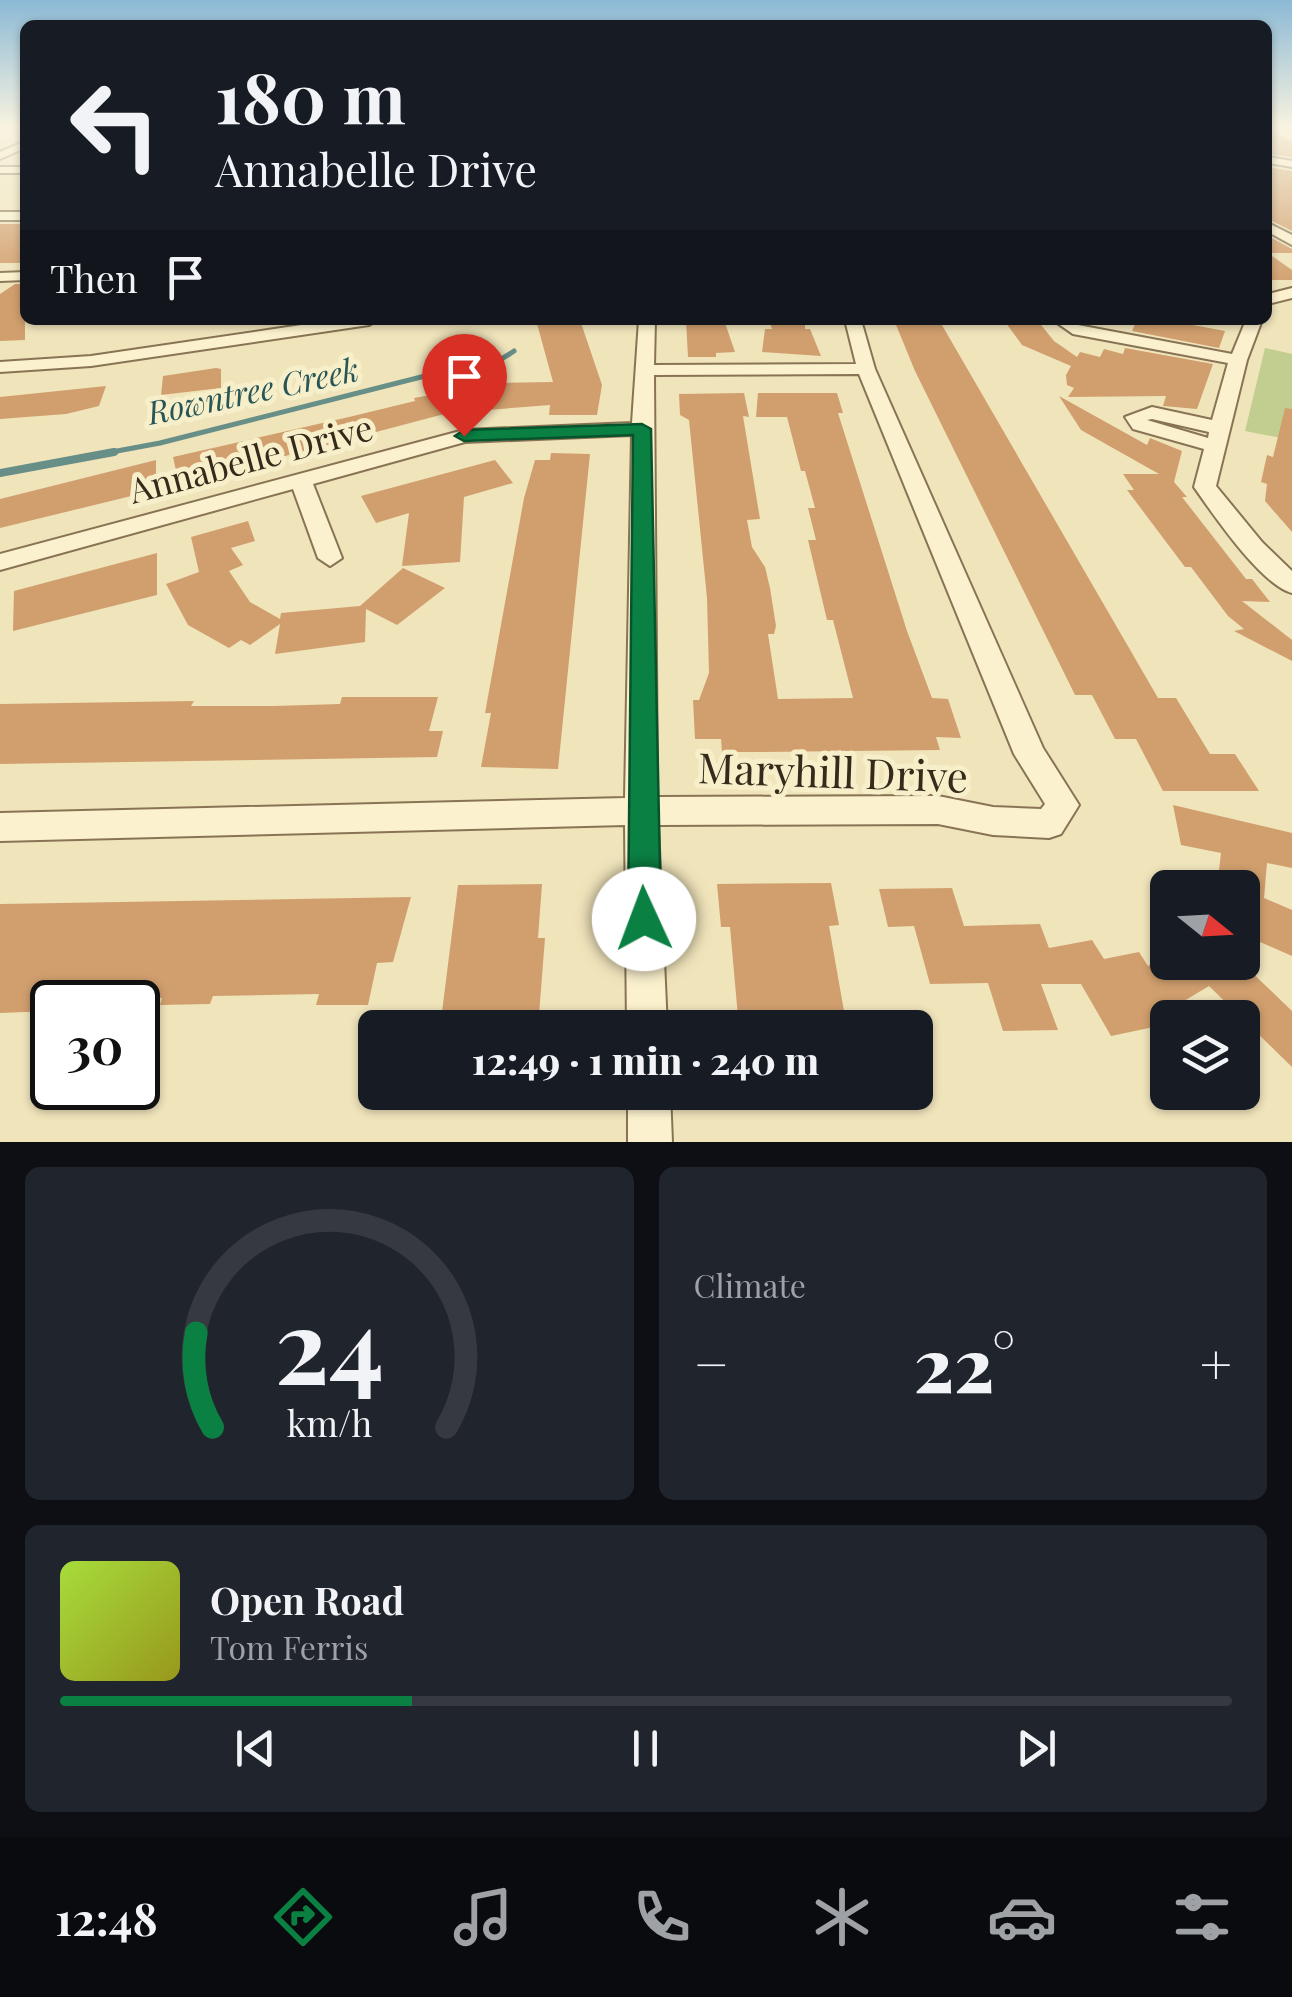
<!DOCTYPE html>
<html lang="en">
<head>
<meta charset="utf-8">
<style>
  :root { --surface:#171b24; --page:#20242c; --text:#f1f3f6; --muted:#9ea1a6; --line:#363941; --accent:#0b8043 }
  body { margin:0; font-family:"Playfair Display",serif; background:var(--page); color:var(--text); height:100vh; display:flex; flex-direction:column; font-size:38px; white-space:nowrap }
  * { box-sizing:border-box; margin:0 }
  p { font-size:32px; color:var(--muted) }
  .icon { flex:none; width:55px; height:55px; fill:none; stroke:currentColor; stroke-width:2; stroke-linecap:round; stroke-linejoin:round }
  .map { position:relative; height:1142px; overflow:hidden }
  .details { display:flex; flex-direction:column; gap:25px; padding:25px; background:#0d0f14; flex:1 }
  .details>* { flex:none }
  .guide { position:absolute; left:20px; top:20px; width:1252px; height:305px; border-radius:15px; box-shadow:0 2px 8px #0004; background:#171b24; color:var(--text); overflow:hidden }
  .needle { width:65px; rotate:108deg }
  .tools { position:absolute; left:1150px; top:870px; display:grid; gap:20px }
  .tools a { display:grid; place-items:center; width:110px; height:110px; border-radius:15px; background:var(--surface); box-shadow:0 2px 8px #0004; font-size:50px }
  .speed { position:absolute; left:30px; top:980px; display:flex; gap:20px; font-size:50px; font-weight:700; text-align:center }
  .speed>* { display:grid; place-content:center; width:130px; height:130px; border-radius:50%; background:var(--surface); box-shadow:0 2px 8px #0004; line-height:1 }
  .speed .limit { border:5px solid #111; border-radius:15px; background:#fff; color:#111 }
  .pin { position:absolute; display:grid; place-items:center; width:85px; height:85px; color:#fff; margin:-102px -42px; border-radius:50% 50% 50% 0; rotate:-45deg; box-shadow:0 0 10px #0007 }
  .pin .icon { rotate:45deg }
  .me { position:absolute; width:110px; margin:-55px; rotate:358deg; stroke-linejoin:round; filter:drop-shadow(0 0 8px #0008) }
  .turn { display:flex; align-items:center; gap:35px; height:210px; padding:0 30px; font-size:45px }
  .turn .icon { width:130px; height:130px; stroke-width:2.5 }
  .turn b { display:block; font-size:70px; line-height:85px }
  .then { display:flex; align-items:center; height:95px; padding:0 30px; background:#0003; gap:20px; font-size:38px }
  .big { font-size:75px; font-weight:800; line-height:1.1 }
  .details .tile { flex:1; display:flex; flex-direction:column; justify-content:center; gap:15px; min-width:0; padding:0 35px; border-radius:15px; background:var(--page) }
  .details .dial { align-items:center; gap:0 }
  .dial svg { height:260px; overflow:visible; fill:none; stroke:var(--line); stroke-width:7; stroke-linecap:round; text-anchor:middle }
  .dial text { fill:var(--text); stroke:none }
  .song { display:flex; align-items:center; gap:30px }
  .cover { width:120px; height:120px; border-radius:15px; background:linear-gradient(135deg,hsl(80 70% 55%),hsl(60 70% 35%)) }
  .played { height:10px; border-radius:5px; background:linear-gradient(90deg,var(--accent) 30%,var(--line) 30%) }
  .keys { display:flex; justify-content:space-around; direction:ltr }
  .heat { display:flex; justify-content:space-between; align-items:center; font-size:55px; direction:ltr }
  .details .tiles { flex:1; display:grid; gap:25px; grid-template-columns:1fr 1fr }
  .tile:last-child { grid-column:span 2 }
  .trip { position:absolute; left:358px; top:1010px; width:575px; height:100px; border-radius:15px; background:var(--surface); box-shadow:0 2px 8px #0004; font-weight:800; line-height:100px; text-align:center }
  .menu { display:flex; height:160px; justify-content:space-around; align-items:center; background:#090b0e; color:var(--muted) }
  .menu .icon { width:70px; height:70px }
  .menu .current { color:var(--accent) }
  .menu b { font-size:45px; color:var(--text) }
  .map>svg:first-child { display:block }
</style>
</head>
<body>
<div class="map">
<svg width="1292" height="1142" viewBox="0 0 1292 1142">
  <rect width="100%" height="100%" fill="#f0e4bb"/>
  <polygon fill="#c1ce8f" points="1265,348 1292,354 1292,440 1245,431"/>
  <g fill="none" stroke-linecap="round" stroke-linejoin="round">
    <path stroke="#678e87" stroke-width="5" d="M 101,454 L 160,443 L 433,374 C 464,371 489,369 514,351"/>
    <polyline stroke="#678e87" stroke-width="8" points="0,473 114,452"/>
  </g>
  <g fill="#d19f6e">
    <polygon points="1268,129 1292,141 1292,157 1268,154"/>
    <polygon points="1268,167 1292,171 1292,231 1268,219"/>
    <rect x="0" y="224" width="25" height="39"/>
    <polygon points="1268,236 1292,249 1292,253 1268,253 1292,270 1292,280 1268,280"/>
    <polygon points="15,284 25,284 25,340 0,341 0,294"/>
    <polygon points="536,320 580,320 602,385 597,415 549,415 550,405 448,413 179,484 173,457 349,417 415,401 414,398 496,383 553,382"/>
    <polygon points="686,320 724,320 735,352 716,353 716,357 688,357"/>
    <polygon points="769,320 805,320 805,329 810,329 821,356 762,352 765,329 772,329"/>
    <polygon points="894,320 939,320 1158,698 1176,698 1210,754 1235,754 1259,791 1163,791 1136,739 1115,739 1092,695 1075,695 915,371"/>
    <polygon points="1008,320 1037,320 1054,341 1077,357 1080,352 1100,357 1104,349 1123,354 1125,348 1213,364 1197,409 1163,406 1166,396 1068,397 1074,388 1067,385 1066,375 1071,366 1022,345 1006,323 1010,323"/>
    <polygon points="1137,320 1166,320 1225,331 1219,348 1132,331"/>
    <polygon points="216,368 221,369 221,388 161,395 163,376"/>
    <polygon points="106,386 99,406 66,414 0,419 0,397"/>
    <polygon points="744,393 749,417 743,416 760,519 747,520 752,547 765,567 770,588 776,626 774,634 768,634 778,699 853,698 833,620 827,620 808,540 816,540 808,508 815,508 805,471 801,471 787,417 756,417 758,393 837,393 843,413 838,413 907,631 932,698 948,699 961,738 936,737 940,750 754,752 722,752 721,739 695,739 693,700 699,700 709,673 707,598 689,420 680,415 679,394"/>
    <polygon points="1059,396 1147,445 1150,438 1182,451 1174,482 1187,497 1182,497 1246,579 1252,579 1270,602 1242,601 1292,640 1292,661 1234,631 1244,629 1228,616 1191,567 1185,567 1127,490 1134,490 1123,474 1159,474 1081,430"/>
    <polygon points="1285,408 1292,409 1292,532 1265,501 1267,484 1261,482 1267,455 1273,457"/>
    <polygon points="551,453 590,454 558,769 481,767 491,713 485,713 524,498 535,460 550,460"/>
    <polygon points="156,460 156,490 0,528 0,499"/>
    <polygon points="495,460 513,483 464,497 460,562 402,566 409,513 376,523 361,496"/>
    <polygon points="248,521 255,541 231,548 243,565 229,571 250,602 280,619 281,613 360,606 403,568 445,588 397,625 366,609 365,642 275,654 280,624 250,645 241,640 229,648 188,625 166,584 199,572 191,537"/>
    <polygon points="157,553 157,595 13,631 14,591"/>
    <polygon points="342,697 438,697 429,731 443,731 437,757 0,764 0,704 194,701 191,706 274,706 340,704"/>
    <polygon points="1173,805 1292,833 1292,868 1267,863 1264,898 1292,910 1292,956 1242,934 1242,888 1217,888 1221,853 1181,845"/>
    <polygon points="831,883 839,925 829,926 847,1028 739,1028 730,927 721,927 717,884"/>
    <polygon points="542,884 538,938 545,938 538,1028 440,1028 458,885"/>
    <polygon points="952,888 964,926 1040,924 1049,948 1092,940 1104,959 1139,952 1148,966 1168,954 1168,962 1241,962 1292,1011 1292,1067 1209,986 1174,1007 1181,1018 1168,1018 1168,1024 1111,1036 1081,984 1041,984 1058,1030 1003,1031 988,983 930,984 914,926 888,927 879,889"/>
    <polygon points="411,897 393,962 377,963 368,1005 316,1005 319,994 213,996 210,1004 160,1005 162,998 56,1001 51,1011 0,1013 0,904"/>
  </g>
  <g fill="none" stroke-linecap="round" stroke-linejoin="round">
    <g stroke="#887454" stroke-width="4">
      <g id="street">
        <polygon points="25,141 25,148 0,159 0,152"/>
        <polygon points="1268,157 1292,161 1292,167 1268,163"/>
        <rect x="0" y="167" width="25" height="6"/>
        <rect x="0" y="212" width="25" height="8"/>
        <polygon points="1268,223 1292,235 1292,245 1268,232"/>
        <polygon points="25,272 25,280 0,281 0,273"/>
        <polygon points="1292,288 1292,298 1268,304 1268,294"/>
        <polygon points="335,320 377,320 369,325 91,366 0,372 0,362 91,356"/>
        <path d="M 639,320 L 655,320 L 654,365 L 856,364 L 845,320 L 861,320 L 875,369 L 1043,748 L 1079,805 L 1061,834 L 1049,838 L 993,835 L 938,824 L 658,825 L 667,1028 L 627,1028 L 625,825 L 0,841 L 0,813 L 625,798 L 632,435 L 465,442 L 313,484 L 342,558 L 330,566 L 318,558 L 293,489 L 0,570 L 0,554 L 464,430 L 632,423 ZM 859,374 L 1014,754 L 1045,804 L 1041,809 L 993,807 L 938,796 L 657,797 L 654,375 Z"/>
        <path d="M 1053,320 L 1072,320 L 1078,325 L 1232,354 L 1246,320 L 1262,320 L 1247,360 L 1216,486 L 1262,542 L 1292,571 L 1292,593 C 1261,585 1213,514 1194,487 L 1204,449 L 1133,429 L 1125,417 L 1152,407 L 1212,420 L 1228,363 L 1073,334 ZM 1152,419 L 1209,432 L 1208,438 L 1147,420 Z"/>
        <polygon points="628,1092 670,1092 672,1142 628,1142"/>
      </g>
    </g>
    <use href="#street" fill="#fbf1ce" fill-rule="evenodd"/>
  </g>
  <linearGradient id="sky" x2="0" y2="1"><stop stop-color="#8bb9d5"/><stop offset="0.44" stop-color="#f8f3e0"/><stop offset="1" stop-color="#f8f3e0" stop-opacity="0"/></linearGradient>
  <rect width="1292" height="288" fill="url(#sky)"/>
  <polygon fill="#0b8043" stroke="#07532c" stroke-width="2.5" points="642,424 651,429 661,919 656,930 644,935 633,930 628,919 633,435 464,441 455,436 464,430"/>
  <g text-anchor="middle" stroke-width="10" stroke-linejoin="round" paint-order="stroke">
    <g font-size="32" font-style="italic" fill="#285656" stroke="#f7eeca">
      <text transform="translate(253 392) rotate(-12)" y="11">Rowntree Creek</text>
    </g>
    <g font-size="35" fill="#362a1a" stroke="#f7eeca">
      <text transform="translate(251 460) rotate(-15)" y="12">Annabelle Drive</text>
    </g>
    <g font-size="42" fill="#362a1a" stroke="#f7eeca">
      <text transform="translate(833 773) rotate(2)" y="15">Maryhill Drive</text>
    </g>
  </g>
</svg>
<div class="tools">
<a><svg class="needle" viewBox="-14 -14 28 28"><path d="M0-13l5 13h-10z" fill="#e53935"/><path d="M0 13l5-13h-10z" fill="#9ea1a6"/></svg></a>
<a><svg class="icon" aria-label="layers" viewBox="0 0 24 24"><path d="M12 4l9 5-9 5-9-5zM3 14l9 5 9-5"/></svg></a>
</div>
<div class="speed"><div class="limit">30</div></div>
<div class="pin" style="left:464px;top:436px;background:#d93025"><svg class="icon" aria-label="arrive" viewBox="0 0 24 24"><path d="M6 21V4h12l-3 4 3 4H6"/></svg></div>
<svg class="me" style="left:644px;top:919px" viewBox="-20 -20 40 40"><circle r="19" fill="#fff"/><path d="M0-13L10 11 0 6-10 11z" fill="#0b8043"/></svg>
<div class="trip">12:49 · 1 min · 240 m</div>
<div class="guide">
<div class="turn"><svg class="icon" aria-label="left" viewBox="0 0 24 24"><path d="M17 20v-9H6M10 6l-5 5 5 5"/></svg><div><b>180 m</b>Annabelle Drive</div></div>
<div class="then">Then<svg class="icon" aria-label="arrive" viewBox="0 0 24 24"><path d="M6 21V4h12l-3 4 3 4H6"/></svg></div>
</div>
</div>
<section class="details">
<div class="tiles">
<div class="tile dial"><svg viewBox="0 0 100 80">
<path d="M14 69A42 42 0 1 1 86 69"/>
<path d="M14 69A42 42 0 0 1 9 40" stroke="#0b8043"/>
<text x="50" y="56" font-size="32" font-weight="700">24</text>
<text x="50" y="72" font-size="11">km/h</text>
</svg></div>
<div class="tile"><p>Climate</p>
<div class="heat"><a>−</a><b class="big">22°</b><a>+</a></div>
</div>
<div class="tile">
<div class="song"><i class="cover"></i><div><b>Open Road</b><p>Tom Ferris</p></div></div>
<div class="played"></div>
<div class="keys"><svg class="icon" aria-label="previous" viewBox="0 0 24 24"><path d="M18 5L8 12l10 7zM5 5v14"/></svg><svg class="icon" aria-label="pause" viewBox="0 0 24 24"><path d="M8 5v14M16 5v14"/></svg><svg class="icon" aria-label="next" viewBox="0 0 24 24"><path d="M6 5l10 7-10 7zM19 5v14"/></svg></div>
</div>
</div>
</section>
<nav class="menu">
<b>12:48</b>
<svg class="icon current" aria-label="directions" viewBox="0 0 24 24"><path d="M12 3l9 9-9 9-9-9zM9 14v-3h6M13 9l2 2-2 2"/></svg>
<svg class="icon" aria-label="music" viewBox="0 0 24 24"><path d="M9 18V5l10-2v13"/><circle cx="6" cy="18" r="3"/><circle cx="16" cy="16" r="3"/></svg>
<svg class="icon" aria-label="phone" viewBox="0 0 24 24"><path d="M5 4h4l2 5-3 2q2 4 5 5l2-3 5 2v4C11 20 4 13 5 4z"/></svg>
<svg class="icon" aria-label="climate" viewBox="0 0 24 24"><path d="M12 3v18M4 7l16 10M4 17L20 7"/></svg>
<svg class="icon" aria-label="car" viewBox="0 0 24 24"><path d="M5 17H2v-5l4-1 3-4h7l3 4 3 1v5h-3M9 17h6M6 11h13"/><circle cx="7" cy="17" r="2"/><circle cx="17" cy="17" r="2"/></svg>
<svg class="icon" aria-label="filters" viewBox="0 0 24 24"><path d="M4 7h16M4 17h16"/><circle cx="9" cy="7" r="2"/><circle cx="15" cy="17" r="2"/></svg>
</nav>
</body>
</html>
